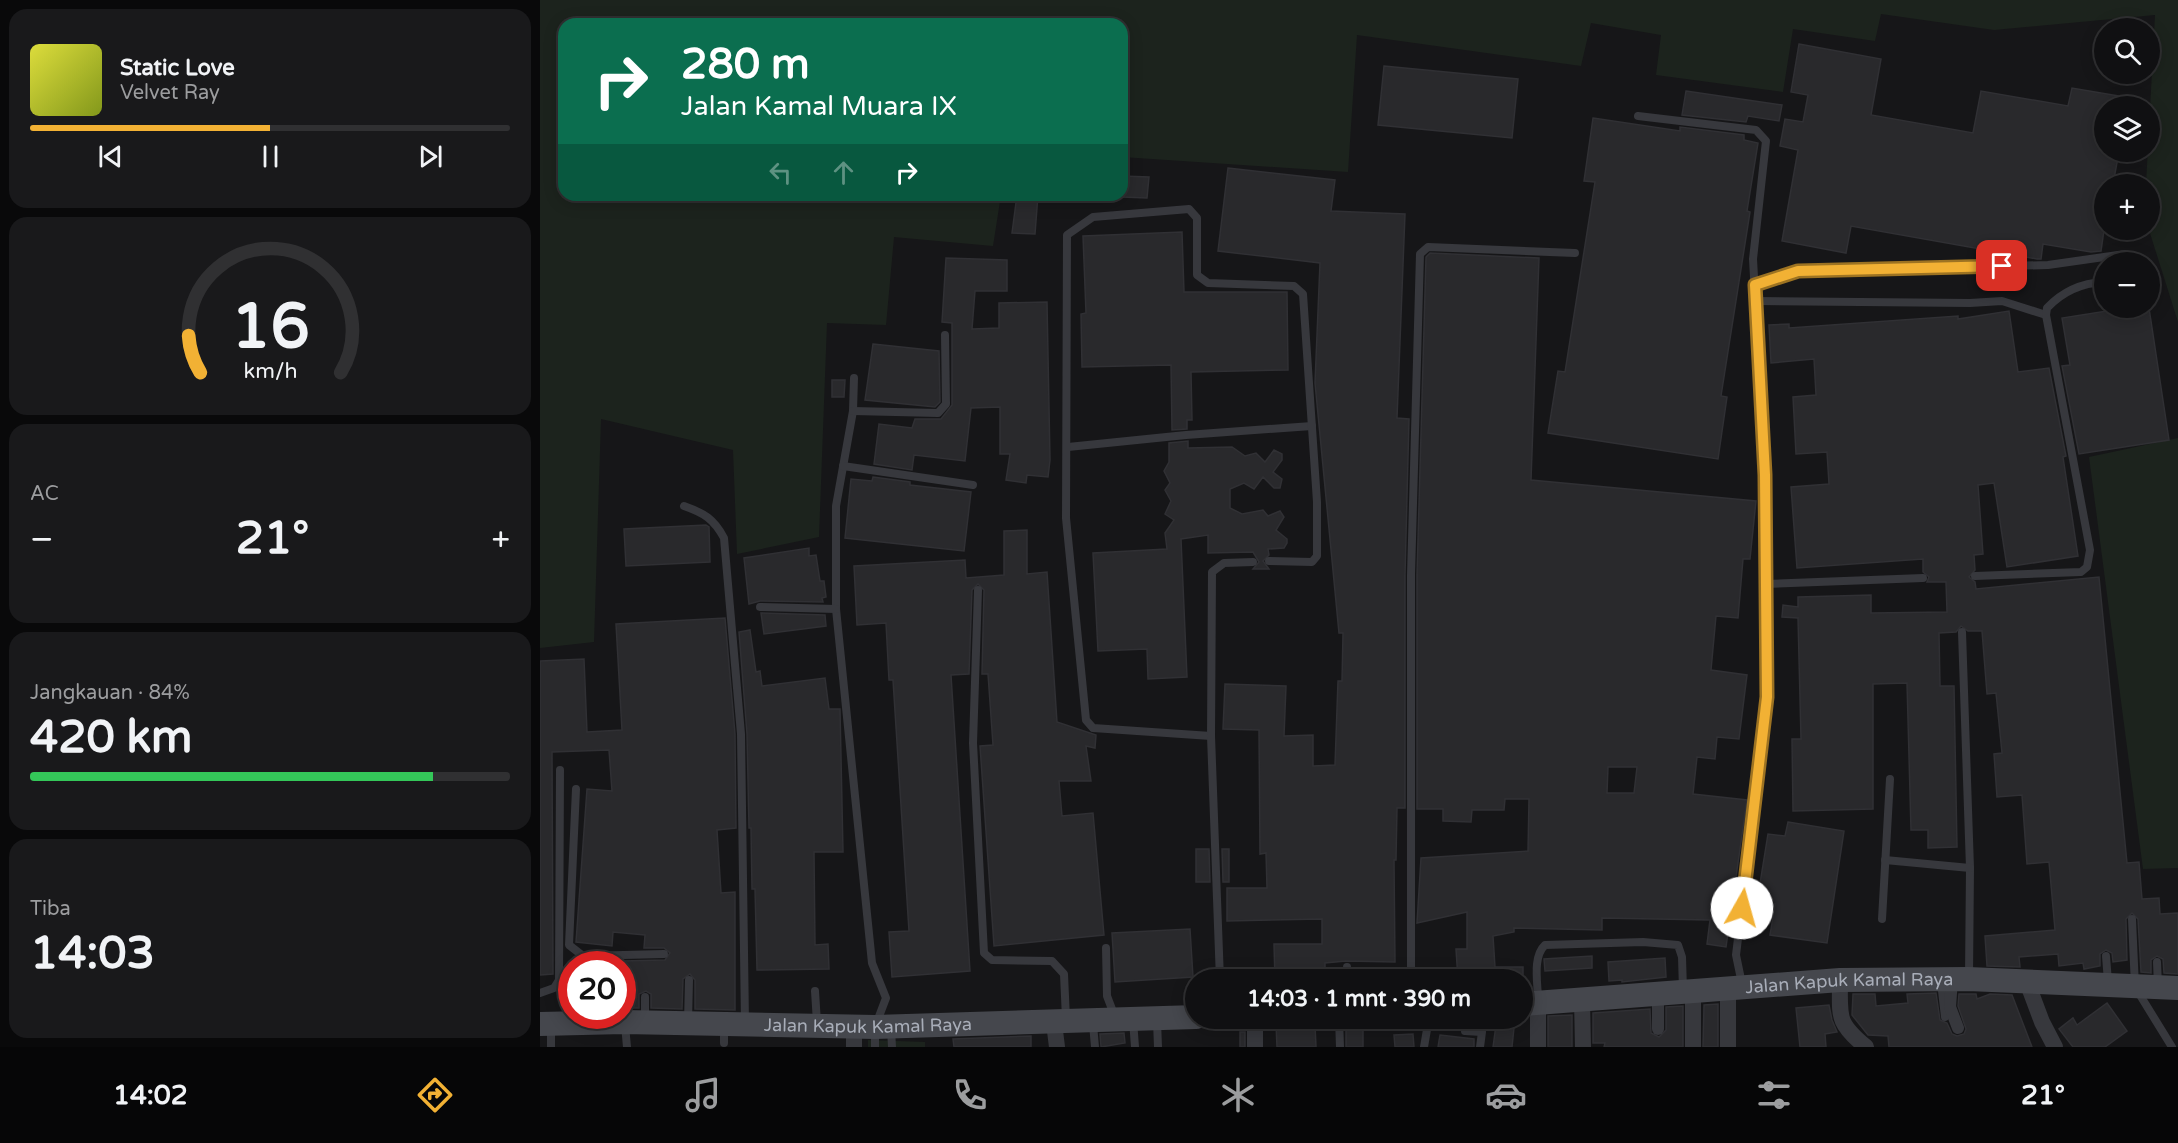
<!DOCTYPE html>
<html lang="id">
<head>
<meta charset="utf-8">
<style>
  :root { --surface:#101012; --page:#19191b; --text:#f1f3f6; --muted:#9c9d9f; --line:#303032; --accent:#f2b134 }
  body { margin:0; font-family:"Varela Round",sans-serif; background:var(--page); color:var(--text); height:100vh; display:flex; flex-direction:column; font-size:22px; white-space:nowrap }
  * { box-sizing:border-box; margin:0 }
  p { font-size:20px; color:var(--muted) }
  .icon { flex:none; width:33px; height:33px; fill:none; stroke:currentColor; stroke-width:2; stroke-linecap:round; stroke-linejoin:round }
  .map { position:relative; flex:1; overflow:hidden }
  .details { display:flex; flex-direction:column; gap:9px; padding:9px; background:#09090a; width:540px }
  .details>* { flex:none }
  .banner { position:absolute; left:18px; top:18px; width:570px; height:183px; border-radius:18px; box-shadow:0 3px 15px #0003,0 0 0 2px var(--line); background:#0b6e4f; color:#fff; overflow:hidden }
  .controls { position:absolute; left:1554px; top:18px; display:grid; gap:12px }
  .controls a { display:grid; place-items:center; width:66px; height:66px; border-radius:50%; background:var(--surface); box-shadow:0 3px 15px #0003,0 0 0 2px var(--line); font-size:30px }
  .speed { position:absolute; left:18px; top:951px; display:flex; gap:12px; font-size:30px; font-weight:700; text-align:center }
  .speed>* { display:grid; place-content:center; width:78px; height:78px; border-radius:50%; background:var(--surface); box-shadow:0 3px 15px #0003,0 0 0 2px var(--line); line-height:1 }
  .speed .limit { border:9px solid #d22; background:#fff; color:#111 }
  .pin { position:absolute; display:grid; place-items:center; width:51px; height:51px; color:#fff; margin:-26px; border-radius:12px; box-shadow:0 3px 9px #0006 }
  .me { position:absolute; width:66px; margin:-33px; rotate:7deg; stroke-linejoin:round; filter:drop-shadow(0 0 4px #0008) }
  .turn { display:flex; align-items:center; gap:21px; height:126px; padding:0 24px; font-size:27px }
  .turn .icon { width:78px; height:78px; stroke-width:2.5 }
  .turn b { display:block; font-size:42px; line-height:51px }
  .lanes { display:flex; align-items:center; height:57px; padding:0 24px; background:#0003; justify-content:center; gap:30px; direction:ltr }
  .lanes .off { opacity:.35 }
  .big { font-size:45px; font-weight:700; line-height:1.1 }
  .details .card { flex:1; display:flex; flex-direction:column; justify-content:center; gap:9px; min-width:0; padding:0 21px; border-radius:18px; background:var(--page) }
  .details .dial { align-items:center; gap:0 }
  .dial svg { height:156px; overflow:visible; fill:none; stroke:var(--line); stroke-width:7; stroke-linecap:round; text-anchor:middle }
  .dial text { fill:var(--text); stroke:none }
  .song { display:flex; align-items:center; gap:18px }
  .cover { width:72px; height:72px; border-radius:9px; background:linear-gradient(135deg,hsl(60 70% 55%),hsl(70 70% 35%)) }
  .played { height:6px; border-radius:3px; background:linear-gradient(90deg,var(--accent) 50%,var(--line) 50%) }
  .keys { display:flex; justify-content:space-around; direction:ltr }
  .heat { display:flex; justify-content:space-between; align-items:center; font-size:33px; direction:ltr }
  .charge { height:9px; border-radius:4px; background:linear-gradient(90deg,#34c759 84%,var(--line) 0) }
  .trip { position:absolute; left:645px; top:969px; width:348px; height:60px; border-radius:30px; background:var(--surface); box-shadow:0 3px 15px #0003,0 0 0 2px var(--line); font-weight:700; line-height:60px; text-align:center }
  .tabs { display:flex; height:96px; justify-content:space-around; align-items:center; background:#060607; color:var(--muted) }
  .tabs .icon { width:42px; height:42px }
  .tabs .active { color:var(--accent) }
  .tabs b { font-size:27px; color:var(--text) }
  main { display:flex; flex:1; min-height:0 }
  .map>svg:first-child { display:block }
</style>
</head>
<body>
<main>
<section class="details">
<div class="card">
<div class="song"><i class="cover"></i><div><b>Static Love</b><p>Velvet Ray</p></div></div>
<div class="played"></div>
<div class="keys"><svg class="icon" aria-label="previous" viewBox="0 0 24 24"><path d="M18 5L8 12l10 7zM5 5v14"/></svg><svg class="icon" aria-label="pause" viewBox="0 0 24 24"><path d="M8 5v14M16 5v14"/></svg><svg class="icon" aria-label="next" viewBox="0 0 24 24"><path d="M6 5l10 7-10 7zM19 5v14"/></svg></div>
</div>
<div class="card dial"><svg viewBox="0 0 100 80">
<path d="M14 69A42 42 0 1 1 86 69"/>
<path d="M14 69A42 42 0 0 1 8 50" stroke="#f2b134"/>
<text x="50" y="56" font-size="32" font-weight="700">16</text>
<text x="50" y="72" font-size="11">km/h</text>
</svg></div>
<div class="card"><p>AC</p>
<div class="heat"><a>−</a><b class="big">21°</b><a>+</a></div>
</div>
<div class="card"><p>Jangkauan · 84%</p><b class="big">420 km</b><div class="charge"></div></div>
<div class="card"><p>Tiba</p><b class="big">14:03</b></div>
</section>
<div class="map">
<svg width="1638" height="1047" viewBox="0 0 1638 1047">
  <rect width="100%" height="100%" fill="#161618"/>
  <g fill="#1c231d">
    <polygon points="0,0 1638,0 1638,322 1609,230 1610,184 1606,184 1615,15 1454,30 1341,14 1335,41 1253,29 1243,92 1116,75 1121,35 1051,23 1041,66 817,35 808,172 582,157 582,24 24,24 24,195 461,195 453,246 354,237 346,325 287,323 279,537 197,554 193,450 61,419 54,642 0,648"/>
    <polygon points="1638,438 1638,868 1603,869 1549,457"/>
    <polygon points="328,1040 385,1042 385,1047 328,1047"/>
  </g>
  <g fill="#29292c" stroke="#303034" stroke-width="1.5" fill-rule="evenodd">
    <polygon points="1259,44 1341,59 1331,115 1433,133 1441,91 1528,106 1532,88 1602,100 1602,106 1564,106 1564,152 1579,152 1573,184 1564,184 1564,230 1561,251 1551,252 1503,244 1501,259 1497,259 1311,226 1306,253 1242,241 1258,150 1240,146 1245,119 1263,122 1268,95 1251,92"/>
    <polygon points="844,66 978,79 972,138 838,125"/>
    <polygon points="1146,91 1242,105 1239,121 1208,116 1206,122 1142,115"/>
    <polygon points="1053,118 1140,131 1140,127 1204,135 1204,140 1218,143 1207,211 1210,212 1181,396 1187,397 1178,459 1008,433 1018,371 1025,372 1055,182 1044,181"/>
    <polygon points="688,168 795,180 791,211 865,214 857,418 869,419 865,575 865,808 857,808 856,860 854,860 855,962 806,961 785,963 785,980 735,980 734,944 782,944 782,919 687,921 687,888 727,888 726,853 720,854 719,730 683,729 685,684 746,686 744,736 773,735 773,766 795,765 798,681 802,681 803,633 799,633 775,383 780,263 678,251"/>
    <polygon points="582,176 609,177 607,198 582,197"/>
    <polygon points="477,195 498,195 495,234 472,233"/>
    <polygon points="642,232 644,292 747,292 748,370 651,372 652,420 647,420 647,429 632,430 631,365 542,367 541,314 546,313 543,236"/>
    <path d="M 890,253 L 999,258 L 991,480 L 1216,501 L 1210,559 L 1203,559 L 1198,618 L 1176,616 L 1171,670 L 1207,675 L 1199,739 L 1177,737 L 1175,759 L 1157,757 L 1153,794 L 1207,800 L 1186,947 L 1167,944 L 1170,920 L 1062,918 L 1062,930 L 974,928 L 974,932 L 953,936 L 955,967 L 983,967 L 983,980 L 918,980 L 916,949 L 927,949 L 927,912 L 877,923 L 881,858 L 988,851 L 989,799 L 965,799 L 964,810 L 932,810 L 931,822 L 903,821 L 903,809 L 877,809 L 877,575 L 886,257 ZM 1068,767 L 1097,767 L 1094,793 L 1067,793 Z"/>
    <polygon points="406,258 467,260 467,291 435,291 432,329 459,328 459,303 507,302 510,460 508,477 487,475 486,483 466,480 470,454 460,454 460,407 431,408 425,461 374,455 372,470 334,464 339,424 372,428 375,419 401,419 412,405 412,323 402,322"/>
    <polygon points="1586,308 1609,308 1629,440 1539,454 1522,366 1530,365 1522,318"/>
    <polygon points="1469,311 1478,372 1509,368 1526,456 1523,457 1538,556 1467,567 1454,483 1438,485 1443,554 1434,555 1435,570 1429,577 1435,582 1436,589 1559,577 1587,863 1599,862 1602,899 1619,898 1620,914 1638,913 1638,974 1624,973 1623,959 1617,956 1611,960 1611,973 1601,972 1598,919 1592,913 1586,919 1587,960 1573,962 1572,953 1566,950 1560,954 1560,966 1544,969 1543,963 1519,966 1518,954 1479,957 1480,967 1447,966 1445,936 1515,930 1509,862 1487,864 1482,795 1457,797 1454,754 1462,753 1456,693 1447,694 1442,631 1428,631 1421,626 1416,632 1399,633 1400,686 1414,686 1417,847 1388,848 1388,830 1371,830 1367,683 1333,684 1333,809 1253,811 1252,739 1261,739 1258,618 1242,617 1243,605 1258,607 1258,597 1331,595 1331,613 1407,612 1406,582 1387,582 1389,577 1383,572 1383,559 1257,568 1251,487 1289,484 1287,452 1256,454 1253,397 1276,395 1274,359 1231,363 1229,325 1249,324 1249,328 1418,316 1418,319"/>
    <polygon points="333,344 399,351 400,402 395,407 325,400"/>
    <polygon points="292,380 305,380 304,397 292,397"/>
    <polygon points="648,441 648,448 692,447 705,456 716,453 725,462 734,450 742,454 742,460 733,472 742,479 740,488 734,488 723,477 714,489 704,483 690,489 690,508 702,514 723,510 728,516 740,511 744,517 736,530 747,539 747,543 744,548 728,549 729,555 723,561 729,569 713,569 719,562 713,552 668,553 668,535 641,539 647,677 608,679 607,649 558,651 553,553 627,549 625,533 634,520 625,514 631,501 625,490 630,483 624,471 629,462 629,443"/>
    <polygon points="333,477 370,482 370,485 431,492 424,551 305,538 311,479 332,481"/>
    <polygon points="166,525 169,527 170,562 86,566 84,529"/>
    <polygon points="487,530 487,574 507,572 517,722 556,735 555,748 546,746 551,781 519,781 522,816 553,813 564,935 454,946 440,746 453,745 448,674 442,674 444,590 438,584 432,590 429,674 411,675 430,971 352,977 349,932 369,931 353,680 349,680 346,623 317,625 314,566 425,560 426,578 464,575 464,531"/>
    <polygon points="269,548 269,556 276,555 280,581 284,581 286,597 282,598 283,602 220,601 209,604 204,558"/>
    <polygon points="221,613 285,615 286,626 224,634"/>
    <polygon points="185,618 195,734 196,828 177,830 181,893 195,892 195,1010 155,1009 155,980 150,974 143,979 142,1009 111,1008 111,994 106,991 99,994 99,1008 82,1008 82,961 125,960 130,953 124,948 104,948 105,935 73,932 72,946 36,942 47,789 72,791 69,750 12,752 13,974 0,975 0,661 44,659 47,732 82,730 76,624"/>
    <polygon points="210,630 216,672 220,671 222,686 285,678 289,709 300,709 303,852 274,852 275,945 288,944 289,969 217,970 215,889 212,889 211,828 209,828 207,734 199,632"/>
    <polygon points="1248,822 1304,831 1287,943 1230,935 1235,904 1217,902 1228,834 1245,836"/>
    <polygon points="656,849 669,849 670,882 656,882"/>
    <polygon points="682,849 689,849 689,882 683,882"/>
    <polygon points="650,929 653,977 575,982 572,933"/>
    <polygon points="1052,956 1052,968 1005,971 1004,959"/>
    <polygon points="1125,958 1126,977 1082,982 1082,980 1069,981 1068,962"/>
    <polygon points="1396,993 1400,1020 1407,1023 1412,1034 1417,1036 1424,1034 1426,1029 1418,1006 1419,994 1436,994 1437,999 1450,994 1472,995 1492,1047 1349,1047 1348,1036 1328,1035 1312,1015 1313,994 1335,994 1336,1006 1368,1003 1367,994"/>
    <polygon points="1567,1003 1587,1031 1565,1047 1533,1047 1519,1029 1533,1018 1537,1025"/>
    <polygon points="1178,1004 1178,1047 1163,1047 1164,1005"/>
    <polygon points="1289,1005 1292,1020 1297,1032 1285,1034 1286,1047 1260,1047 1256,1008"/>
    <polygon points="1143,1006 1143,1047 1064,1047 1065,1043 1053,1043 1053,1013 1110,1009 1111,1033 1119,1037 1126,1030 1126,1007"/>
    <polygon points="1032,1015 1032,1047 1008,1047 1008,1016"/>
    <polygon points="957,1018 975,1018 972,1047 953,1047"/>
    <polygon points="823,1021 823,1047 806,1047 806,1022"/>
    <polygon points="736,1024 775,1025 776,1047 737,1047"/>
    <rect x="700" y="1032" width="5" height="15"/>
    <polygon points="584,1033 585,1043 561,1047 560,1034"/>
    <polygon points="873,1034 874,1047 855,1047 854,1035"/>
    <polygon points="900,1035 934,1039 934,1047 898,1047"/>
    <polygon points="491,1036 491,1047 414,1047 413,1039"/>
  </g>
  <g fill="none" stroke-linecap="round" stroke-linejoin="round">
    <g stroke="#37383d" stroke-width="8">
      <polyline points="1098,116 1216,130 1226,141 1213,259 1225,475 1227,697 1196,955 1202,984"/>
      <polyline points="1215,285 1259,271 1508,265 1585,254"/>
      <polyline points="1217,301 1430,303 1462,301 1506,315"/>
      <polyline points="314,378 313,411 296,506 296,609 332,963 346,998 335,1027 335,1047"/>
      <polyline points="313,411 398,413 406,404 405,335"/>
      <polyline points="528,447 646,435 772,426"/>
      <polyline points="303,466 433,485"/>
      <path d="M 144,506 C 164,513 174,519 184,538 L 201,734 L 205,1023"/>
      <path d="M 1435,576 L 1541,572 L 1547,567 L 1550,550 L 1506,315 L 1507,308 C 1522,292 1542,283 1564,282"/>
      <polyline points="1226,584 1383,578"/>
      <polyline points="438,590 433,743 444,953 452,960 512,961 524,974 526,1019"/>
      <polyline points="220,607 296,609"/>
      <polyline points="1422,632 1430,868 1429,976"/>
      <polyline points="671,736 553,728 546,720 526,518 527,235 553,217 649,209 657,218 657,275 668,283 754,286 763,294 777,502 777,556 772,562 729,561"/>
      <polyline points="36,789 29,945 43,956 124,954"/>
      <polyline points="1345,860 1430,868"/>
      <polyline points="1342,919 1350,779"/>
      <polyline points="1592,919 1595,987 1632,1047"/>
      <polyline points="566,948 567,996 575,1017"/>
      <polyline points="1566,956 1568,982"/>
      <polyline points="1617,962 1618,986"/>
      <polyline points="680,980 671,736 672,572 684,563 713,562"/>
      <polyline points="807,980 807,967"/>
      <polyline points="871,980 871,575 880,254 888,247 1035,253"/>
      <polyline points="1401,982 1405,1017"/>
      <polyline points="275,991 277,1023"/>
      <polyline points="0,993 14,988 19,980 20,770"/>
      <path d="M 998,1000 C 998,984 992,957 1005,945 L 1103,942 L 1138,945 L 1142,957 L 1143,990"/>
      <polyline points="799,1018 800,1047"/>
      <polyline points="926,1018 925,1031 942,1032 940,1047"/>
      <polyline points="593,1020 595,1047"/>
      <polyline points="105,1021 105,997"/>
      <polyline points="617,1021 618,1047"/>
      <polyline points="148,1022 149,980"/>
      <polyline points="553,1024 555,1047"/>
      <polyline points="85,1025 87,1047"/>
      <polyline points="184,1026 184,1043"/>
      <polyline points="351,1029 352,1047"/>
      <polyline points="11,1047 11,1027"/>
      <polyline points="884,1047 889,1018"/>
    </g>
    <g stroke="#37383d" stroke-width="12">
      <polyline points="1412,979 1410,1007 1418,1028"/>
      <polyline points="1118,992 1118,1029"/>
    </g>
    <g stroke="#37383d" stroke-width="16">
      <path d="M 1300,980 C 1300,1017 1296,1022 1326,1047"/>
      <polyline points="1487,982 1502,1022 1515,1047"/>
      <polyline points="1153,990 1153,1046"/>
      <polyline points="1042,1000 1043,1047"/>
      <polyline points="715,1018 715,1047"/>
      <polyline points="514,1023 517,1047"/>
      <polyline points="314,1047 314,1025"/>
      <polyline points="998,1047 998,1003"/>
      <polyline points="1188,1047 1188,987"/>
    </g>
    <g stroke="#45474d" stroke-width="24">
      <path id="s1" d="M 982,1004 L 1300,980 L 1428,979 L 1638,988"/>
      <path id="s2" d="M 0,1024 L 84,1022 L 335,1027 L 656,1017"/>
    </g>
  </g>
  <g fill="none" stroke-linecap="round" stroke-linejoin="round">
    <g stroke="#9d7322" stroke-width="15">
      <polyline id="route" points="1202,908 1227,697 1225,475 1215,285 1258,271 1462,266"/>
    </g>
    <use href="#route" stroke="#f2b134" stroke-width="10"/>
  </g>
  <g text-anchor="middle" stroke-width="6" stroke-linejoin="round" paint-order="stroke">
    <g font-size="18" fill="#a8adb8" stroke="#111113">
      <text dy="6" stroke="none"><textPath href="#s1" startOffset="328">Jalan Kapuk Kamal Raya</textPath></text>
      <text dy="6" stroke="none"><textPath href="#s2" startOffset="328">Jalan Kapuk Kamal Raya</textPath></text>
    </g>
  </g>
</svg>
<div class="controls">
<a><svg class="icon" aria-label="search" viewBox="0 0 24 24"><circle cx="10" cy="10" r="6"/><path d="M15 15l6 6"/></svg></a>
<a><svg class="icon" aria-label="layers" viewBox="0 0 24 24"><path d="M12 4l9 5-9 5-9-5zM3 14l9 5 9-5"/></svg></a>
<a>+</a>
<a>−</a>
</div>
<div class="speed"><div class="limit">20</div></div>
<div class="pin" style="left:1462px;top:266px;background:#d93025"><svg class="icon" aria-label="arrive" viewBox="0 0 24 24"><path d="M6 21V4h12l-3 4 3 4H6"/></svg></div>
<svg class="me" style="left:1202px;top:908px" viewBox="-20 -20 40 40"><circle r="19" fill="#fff"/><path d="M0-13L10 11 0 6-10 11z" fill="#f2b134"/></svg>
<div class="trip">14:03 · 1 mnt · 390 m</div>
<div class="banner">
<div class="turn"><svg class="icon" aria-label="right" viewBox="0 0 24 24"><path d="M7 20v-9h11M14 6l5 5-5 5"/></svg><div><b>280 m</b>Jalan Kamal Muara IX</div></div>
<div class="lanes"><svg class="icon off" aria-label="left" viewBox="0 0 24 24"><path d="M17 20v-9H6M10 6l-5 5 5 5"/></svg><svg class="icon off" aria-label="ahead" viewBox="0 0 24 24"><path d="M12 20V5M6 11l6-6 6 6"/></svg><svg class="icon" aria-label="right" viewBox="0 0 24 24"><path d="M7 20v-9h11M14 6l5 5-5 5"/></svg></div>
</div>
</div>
</main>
<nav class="tabs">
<b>14:02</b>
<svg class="icon active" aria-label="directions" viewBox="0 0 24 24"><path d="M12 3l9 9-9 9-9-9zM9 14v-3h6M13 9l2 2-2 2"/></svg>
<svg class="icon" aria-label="music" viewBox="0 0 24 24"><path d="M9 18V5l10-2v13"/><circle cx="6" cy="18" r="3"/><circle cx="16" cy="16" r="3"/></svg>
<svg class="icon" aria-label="phone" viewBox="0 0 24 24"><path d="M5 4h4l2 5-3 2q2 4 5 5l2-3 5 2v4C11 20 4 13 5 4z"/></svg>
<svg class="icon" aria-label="climate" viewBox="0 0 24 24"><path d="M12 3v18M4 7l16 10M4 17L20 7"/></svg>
<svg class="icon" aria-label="car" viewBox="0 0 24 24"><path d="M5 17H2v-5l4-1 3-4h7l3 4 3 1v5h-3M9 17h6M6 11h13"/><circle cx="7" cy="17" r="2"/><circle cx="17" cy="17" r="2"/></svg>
<svg class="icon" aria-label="filters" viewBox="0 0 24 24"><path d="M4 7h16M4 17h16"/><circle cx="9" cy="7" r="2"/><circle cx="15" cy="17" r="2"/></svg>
<b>21°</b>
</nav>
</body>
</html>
